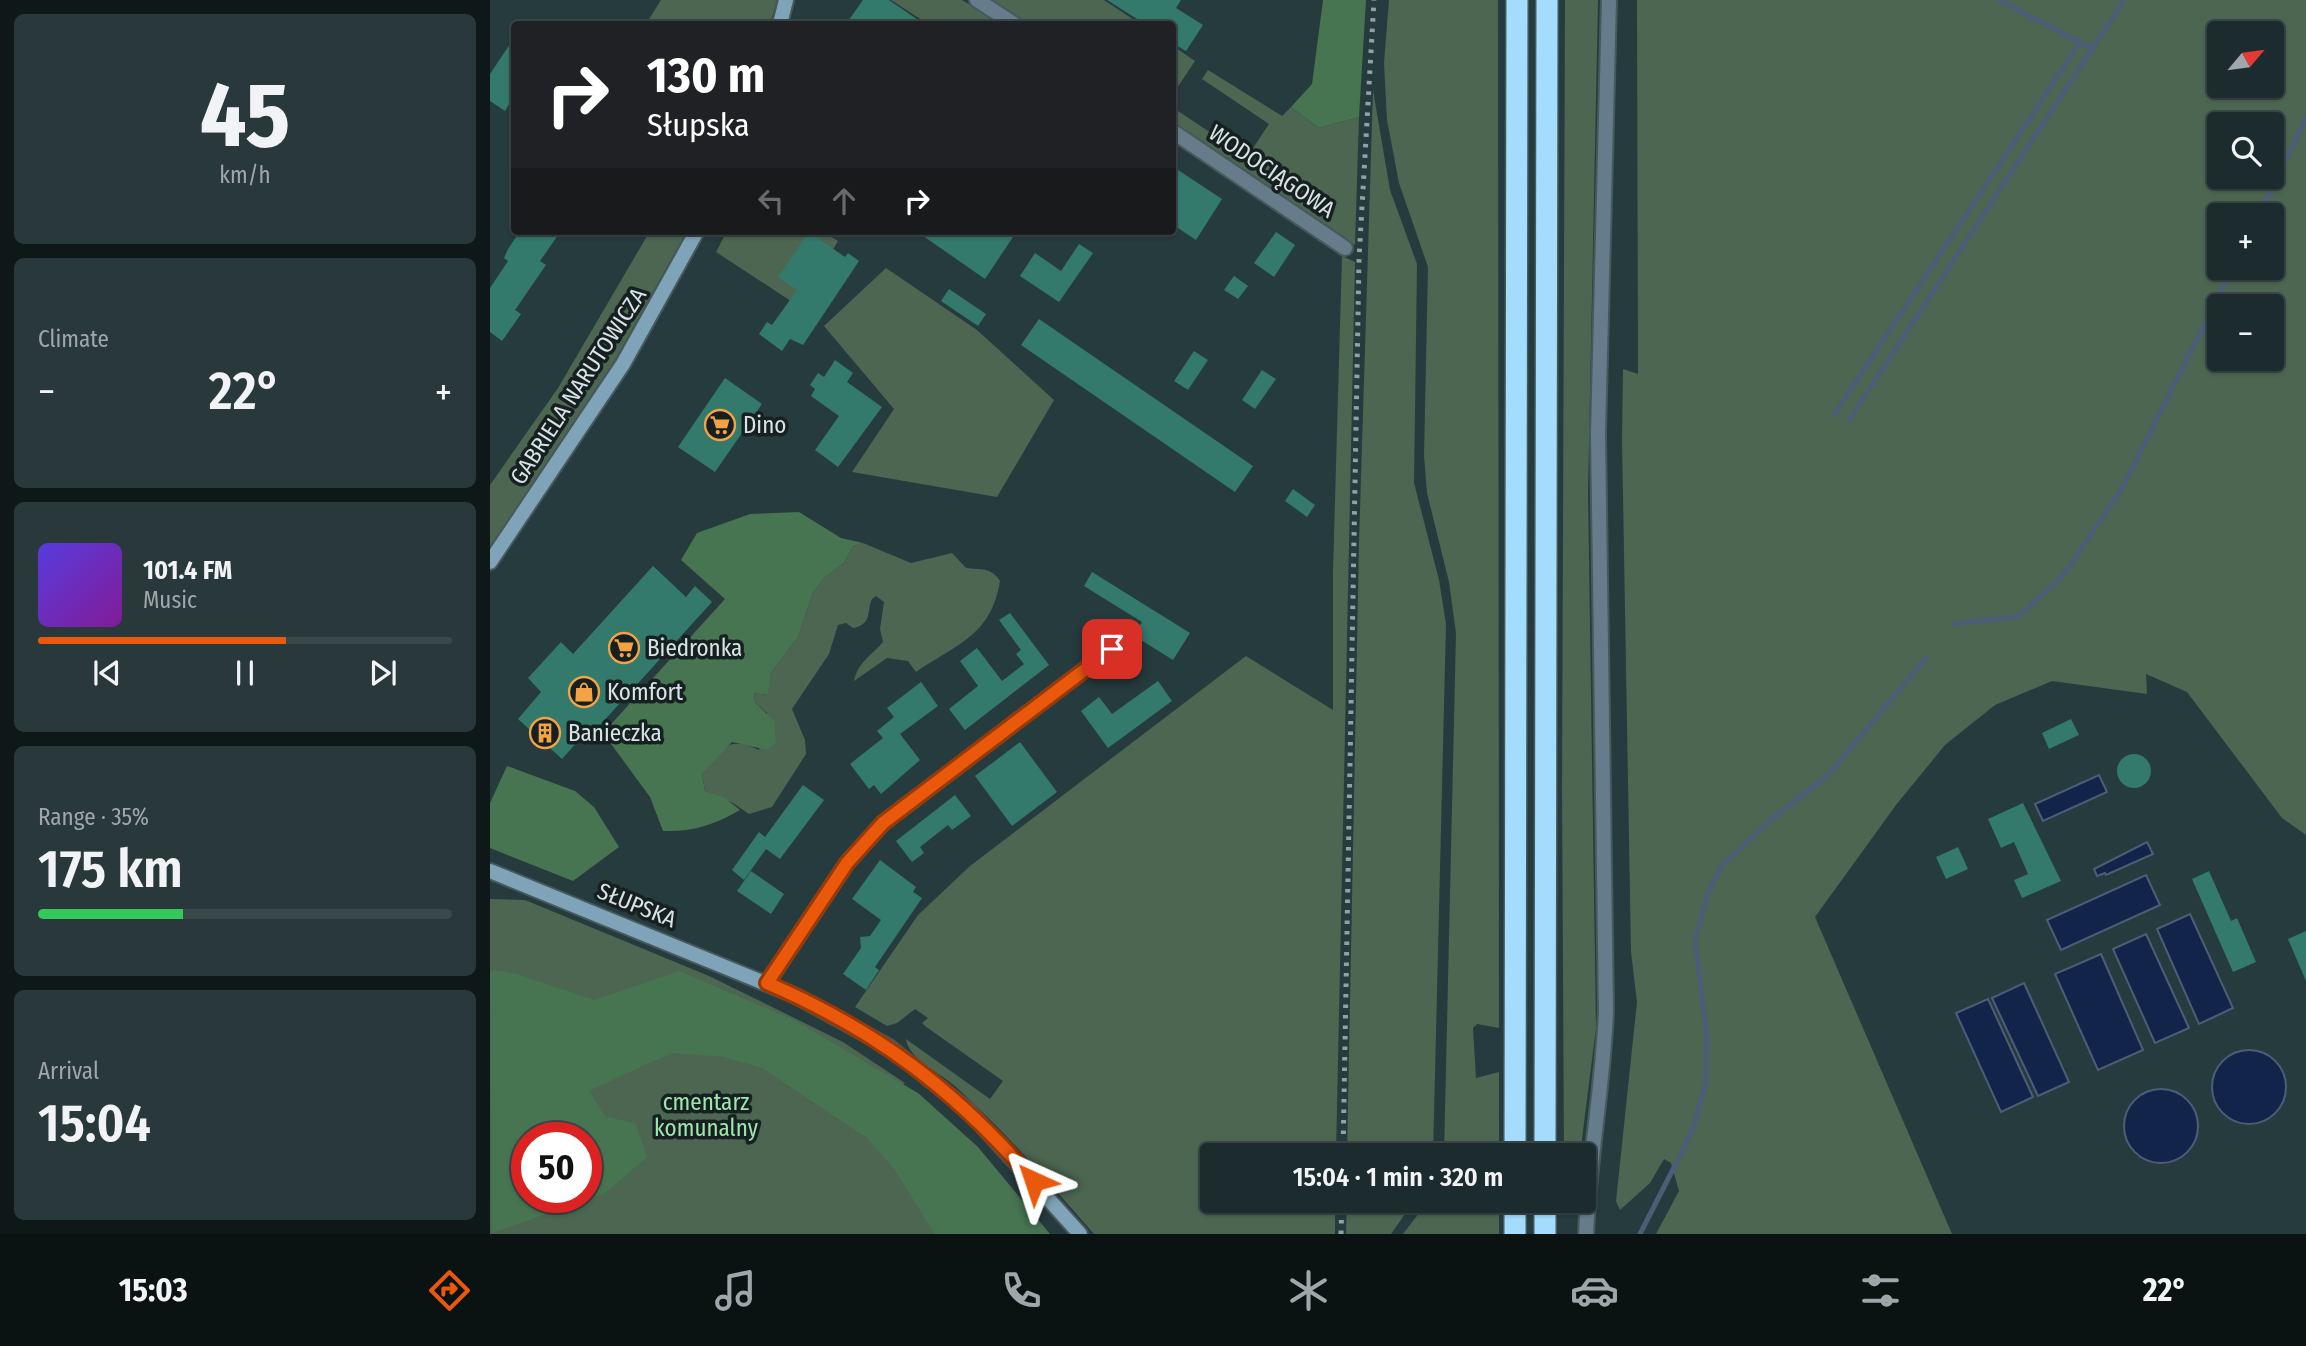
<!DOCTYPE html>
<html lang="en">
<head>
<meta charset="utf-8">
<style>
  :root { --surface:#1c2c2e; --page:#29383a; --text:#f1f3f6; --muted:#a0a7aa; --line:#3a484a; --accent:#ea580c }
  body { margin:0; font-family:"Fira Sans Condensed",sans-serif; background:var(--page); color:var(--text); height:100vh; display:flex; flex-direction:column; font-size:26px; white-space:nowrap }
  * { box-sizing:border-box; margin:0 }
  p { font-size:23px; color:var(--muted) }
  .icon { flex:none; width:38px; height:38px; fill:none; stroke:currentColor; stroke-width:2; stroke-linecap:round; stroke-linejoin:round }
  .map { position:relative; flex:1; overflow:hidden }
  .drawer { display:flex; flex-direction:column; gap:14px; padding:14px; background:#0f1819; width:490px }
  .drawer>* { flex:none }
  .hud { position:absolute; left:21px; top:21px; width:665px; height:214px; border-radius:7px; box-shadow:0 2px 5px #0004,0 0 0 2px var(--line); background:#202124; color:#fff; overflow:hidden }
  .needle { width:46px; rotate:61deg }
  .tools { position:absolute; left:1717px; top:21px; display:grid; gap:14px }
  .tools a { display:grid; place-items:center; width:77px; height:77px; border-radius:7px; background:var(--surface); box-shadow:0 2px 5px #0004,0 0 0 2px var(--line); font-size:35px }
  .speed { position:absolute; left:21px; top:1122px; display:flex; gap:14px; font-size:35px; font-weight:700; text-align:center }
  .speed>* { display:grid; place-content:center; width:91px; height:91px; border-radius:50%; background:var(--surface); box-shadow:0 2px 5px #0004,0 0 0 2px var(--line); line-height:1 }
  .speed .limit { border:10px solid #d22; background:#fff; color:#111 }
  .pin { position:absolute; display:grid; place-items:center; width:60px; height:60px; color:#fff; margin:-30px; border-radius:14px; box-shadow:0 4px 10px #0006 }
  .me { position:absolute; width:77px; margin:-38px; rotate:318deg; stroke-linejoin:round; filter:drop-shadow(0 0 5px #0008) }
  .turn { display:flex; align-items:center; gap:24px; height:147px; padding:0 21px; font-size:32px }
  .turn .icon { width:91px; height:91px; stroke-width:2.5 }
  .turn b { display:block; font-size:49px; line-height:60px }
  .lanes { display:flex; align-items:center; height:66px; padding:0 21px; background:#0003; justify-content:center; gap:35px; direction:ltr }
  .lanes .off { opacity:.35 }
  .big { font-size:52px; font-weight:600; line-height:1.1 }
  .drawer .card { flex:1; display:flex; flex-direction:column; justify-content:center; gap:10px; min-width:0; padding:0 24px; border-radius:10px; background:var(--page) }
  .drawer .dial { align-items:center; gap:0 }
  .dial b { font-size:91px; line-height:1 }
  .song { display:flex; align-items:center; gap:21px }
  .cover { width:84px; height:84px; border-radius:10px; background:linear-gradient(135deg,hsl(250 70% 55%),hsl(290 70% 35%)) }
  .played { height:7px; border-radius:4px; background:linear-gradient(90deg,var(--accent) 60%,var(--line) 60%) }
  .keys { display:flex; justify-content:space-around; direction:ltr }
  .heat { display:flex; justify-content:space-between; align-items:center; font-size:38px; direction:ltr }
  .charge { height:10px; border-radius:5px; background:linear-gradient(90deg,#34c759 35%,var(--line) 0) }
  .trip { position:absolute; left:710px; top:1143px; width:396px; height:70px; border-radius:7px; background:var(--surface); box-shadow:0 2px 5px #0004,0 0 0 2px var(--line); font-weight:600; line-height:70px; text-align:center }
  .menu { display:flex; height:112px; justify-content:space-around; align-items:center; background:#0b1212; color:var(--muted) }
  .menu .icon { width:49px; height:49px }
  .menu .current { color:var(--accent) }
  .menu b { font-size:32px; color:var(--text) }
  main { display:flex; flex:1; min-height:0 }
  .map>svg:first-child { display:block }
</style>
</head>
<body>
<main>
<section class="drawer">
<div class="card dial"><b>45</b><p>km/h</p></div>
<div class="card"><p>Climate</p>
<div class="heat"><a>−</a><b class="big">22°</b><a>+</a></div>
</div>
<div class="card">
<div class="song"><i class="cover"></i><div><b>101.4 FM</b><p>Music</p></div></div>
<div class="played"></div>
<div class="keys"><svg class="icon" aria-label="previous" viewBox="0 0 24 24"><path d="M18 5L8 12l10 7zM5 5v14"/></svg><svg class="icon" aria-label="pause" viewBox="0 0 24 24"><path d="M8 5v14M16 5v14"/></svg><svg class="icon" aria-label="next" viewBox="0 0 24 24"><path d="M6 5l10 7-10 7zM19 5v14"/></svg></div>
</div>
<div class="card"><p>Range · 35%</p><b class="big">175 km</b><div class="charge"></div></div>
<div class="card"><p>Arrival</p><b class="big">15:04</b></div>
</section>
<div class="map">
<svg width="1816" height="1234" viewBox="0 0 1816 1234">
  <rect width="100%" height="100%" fill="#263b3e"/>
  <g fill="#4c6651" fill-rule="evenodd">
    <polygon points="171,0 287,0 280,24 156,24"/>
    <polygon points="401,0 472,0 511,24 438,24"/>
    <polygon points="500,0 614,0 650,24 536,24"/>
    <polygon points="899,0 1008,0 1009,1028 987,1024 983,1028 986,1078 1009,1072 1009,1155 954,1155 966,633 959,582 937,493 934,456 938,267 909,183 897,120 894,63"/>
    <polygon points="1075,0 1108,0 1098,492 1106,1028 1090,1155 1074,1155 1072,789"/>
    <path d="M 1147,0 L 1816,0 L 1816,835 L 1792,818 L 1697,692 L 1656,674 L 1657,694 L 1562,681 L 1505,705 L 1455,745 L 1406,805 L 1325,917 L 1462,1234 L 1166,1234 L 1189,1191 L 1181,1163 L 1174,1159 L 1160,1183 L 1130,1210 L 1126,1201 L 1147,1002 L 1141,952 L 1132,439 L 1133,369 L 1148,374 ZM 1729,33 L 1782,33 L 1782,86 L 1729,86 ZM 1729,124 L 1782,124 L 1782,177 L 1729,177 ZM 1782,215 L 1782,268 L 1729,268 L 1729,215 ZM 1729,306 L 1782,306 L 1782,359 L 1729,359 Z"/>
    <polygon points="683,46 705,61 683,94"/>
    <polygon points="718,70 792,116 801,107 829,128 869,117 865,245 683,123 688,111 757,157 779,124 712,79"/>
    <polygon points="883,90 900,190 927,264 924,483 949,580 956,624 943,1155 857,1155 869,543"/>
    <polygon points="160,231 197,231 125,360 0,547 0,485 68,388"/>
    <polygon points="237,231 332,231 348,241 310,307 226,252"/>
    <path d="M 852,256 L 865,262 L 846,1155 L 723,1155 L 723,1200 L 845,1201 L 845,1234 L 604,1234 C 559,1183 516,1132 466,1087 C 452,1074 418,1059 416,1039 L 500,1099 L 513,1081 L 435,1026 L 432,1023 L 438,1018 L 425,1009 L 407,1023 L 397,1026 L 365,1007 L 428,915 L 480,866 L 756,656 L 843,710 L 843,571 Z"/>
    <polygon points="396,268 487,330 564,400 507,497 362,472 404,409 334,326"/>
    <path d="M 373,543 L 421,563 L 462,553 L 476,568 C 491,570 501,567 510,581 C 501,635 469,643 426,672 L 418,661 L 397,658 L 364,681 C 368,662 382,655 393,642 L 390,629 L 394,602 L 386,596 L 382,599 C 376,612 383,624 363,628 L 356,623 L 348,625 L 339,654 L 302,709 L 315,740 L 316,754 L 282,807 L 259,814 L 243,803 L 215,791 L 212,774 C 231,749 237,735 269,750 L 277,713 L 265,702 L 264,693 L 277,695 L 281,673 L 308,637 L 323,593 L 334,578 L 354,563 L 363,546 Z"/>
    <path d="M 0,899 L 35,900 L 219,976 L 353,1042 L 415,1083 L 413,1084 L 549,1234 L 0,1234 ZM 37,1138 L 96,1138 L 96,1197 L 37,1197 Z"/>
    <polygon points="939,1200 1009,1201 1009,1234 913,1234"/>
    <polygon points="857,1201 857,1200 924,1201 901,1234 856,1234"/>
  </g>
  <g fill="#477451" fill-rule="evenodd">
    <polygon points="833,0 876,0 869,117 829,128 801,107 822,84"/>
    <path d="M 309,512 L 351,538 L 373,543 L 363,546 L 354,563 L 334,578 L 323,593 L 308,637 L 281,673 L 278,695 L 264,693 L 265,702 L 284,721 L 286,743 L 277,750 L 242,742 L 212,774 L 215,791 L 235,798 L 250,810 C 224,825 203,832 173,831 L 160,797 L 113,733 L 235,599 L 191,560 L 207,533 L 260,514 Z"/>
    <polygon points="17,766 85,791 104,807 129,847 83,881 0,848 0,803"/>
    <path d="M 0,970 L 23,973 L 104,1000 L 189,971 L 304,1020 L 428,1093 L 488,1147 L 560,1234 L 445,1234 L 404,1169 L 376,1137 L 272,1068 L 234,1057 L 181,1053 L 99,1091 L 115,1116 L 146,1124 L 157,1157 L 114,1194 L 2,1233 ZM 37,1138 L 96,1138 L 96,1197 L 37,1197 Z"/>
  </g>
  <g fill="#12244a" stroke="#4d5d78" stroke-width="2">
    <polygon points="1609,775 1617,792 1553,821 1545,804"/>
    <polygon points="1657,842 1663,854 1616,875 1615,873 1607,876 1604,869"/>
    <polygon points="1656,875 1670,905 1571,950 1557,920"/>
    <polygon points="1700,914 1743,1008 1709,1024 1667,929"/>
    <polygon points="1656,934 1699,1028 1665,1043 1623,949"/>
    <polygon points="1611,954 1653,1050 1608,1070 1565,974"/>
    <polygon points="1534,983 1579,1082 1548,1096 1502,998"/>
    <polygon points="1498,999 1543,1097 1511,1112 1466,1013"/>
    <circle cx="1759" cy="1087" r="37"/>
    <circle cx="1671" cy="1126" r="37"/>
  </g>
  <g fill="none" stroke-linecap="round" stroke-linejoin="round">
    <g stroke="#4d5d78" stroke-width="5">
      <polyline points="1509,0 1603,49"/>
      <polyline points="1769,215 1816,118"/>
      <polyline points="1344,415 1590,42"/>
      <polyline points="1359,420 1634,0"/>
      <polyline points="1464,624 1529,616 1572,577 1631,490 1743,268"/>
      <polyline points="1150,1234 1202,1132 1215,1085 1217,1037 1205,941 1217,895 1232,865 1282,819 1339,774 1436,658"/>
    </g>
  </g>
  <g fill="#33796c">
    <polygon points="373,0 399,0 434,24 356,24"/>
    <polygon points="617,0 691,0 686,8 713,25 696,51 682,43 682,24 655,24"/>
    <polygon points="24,38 24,96 15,111 0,101 0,74"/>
    <polygon points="682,166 732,199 706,240 682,224"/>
    <polygon points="30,231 71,231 50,261 56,265 25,310 31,314 12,341 0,332 0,288 18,261 14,258 18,249"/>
    <polygon points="426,231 527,231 495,279"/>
    <polygon points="319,232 355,257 358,253 369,261 313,345 300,339 292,351 269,334 277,322 282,325 307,290 288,277"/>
    <polygon points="786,232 805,245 784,277 764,263"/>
    <polygon points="589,244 603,253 569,302 530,276 545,253 571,271"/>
    <polygon points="744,276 758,286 748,299 734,290"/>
    <polygon points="459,289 496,314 488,326 451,301"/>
    <polygon points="549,319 763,466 745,492 531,345"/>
    <polygon points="704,351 718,360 698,390 684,381"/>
    <polygon points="345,360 363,373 357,382 392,407 348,467 325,450 349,416 321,396 325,389 320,385 328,373 334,377"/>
    <polygon points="772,370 786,379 765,409 752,400"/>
    <polygon points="235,378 272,404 225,472 188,447"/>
    <polygon points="803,489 825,505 817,517 795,501"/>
    <polygon points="163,566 196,597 205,586 222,602 100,736 95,733 72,759 28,719 51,692 38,678 71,642 83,654"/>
    <polygon points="602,572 700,633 683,660 643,635 652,622 594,586"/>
    <polygon points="520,613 559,665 475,730 459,709 488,686 470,661 487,648 512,681 534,664 526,654 531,650 509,620"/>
    <polygon points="668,681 682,701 618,748 591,711 609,697 622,714"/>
    <polygon points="431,682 448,706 410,734 430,760 391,794 384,785 379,789 360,764 393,738 387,731 404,717 397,708"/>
    <polygon points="1581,719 1589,735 1559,749 1552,733"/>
    <polygon points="530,742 567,792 522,826 485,776"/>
    <circle cx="1644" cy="771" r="17"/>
    <polygon points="313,785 334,800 290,859 276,849 254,880 242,870 269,832 275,837"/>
    <polygon points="465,795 481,816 462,830 458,825 430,847 434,853 422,862 406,841"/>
    <polygon points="1533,803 1571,881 1532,898 1524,880 1538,874 1524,842 1511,848 1498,819"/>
    <polygon points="1468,847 1478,869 1456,879 1446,857"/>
    <polygon points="390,860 426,887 423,892 432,898 385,967 389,970 376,990 353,974 371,948 370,937 380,936 391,920 362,899"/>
    <polygon points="261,871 294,894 281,914 247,891"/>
    <polygon points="1719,871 1741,921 1747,918 1766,962 1743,972 1702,879"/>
    <polygon points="1816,931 1816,981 1798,939"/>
  </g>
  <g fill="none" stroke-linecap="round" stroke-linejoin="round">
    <g stroke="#46595c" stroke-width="18">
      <g id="street">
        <polyline points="487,0 524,24"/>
        <polyline points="682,131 855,248"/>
        <polyline points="277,983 357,863 393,823 622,649"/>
        <path d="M 1096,1234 C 1099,1159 1113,1086 1116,1011 L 1108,433 L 1119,0"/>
      </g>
    </g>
    <g stroke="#46595c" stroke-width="18">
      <g id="secondary">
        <polyline points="290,24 296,0"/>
        <polyline points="0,562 133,364 207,231"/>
        <polyline points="0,871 306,996 399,1047 478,1110 590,1234"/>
      </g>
    </g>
    <g stroke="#46595c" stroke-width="24">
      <g id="highway">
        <polyline points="1025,1155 1027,0"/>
        <polyline points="1055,1155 1057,0"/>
        <polyline points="1025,1200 1025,1234"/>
        <polyline points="1055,1200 1055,1234"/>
      </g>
    </g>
    <use href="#street" stroke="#667c8a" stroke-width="14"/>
    <use href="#secondary" stroke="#7fa3b8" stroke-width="14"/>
    <use href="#highway" stroke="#a3dcfd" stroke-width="21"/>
    <g stroke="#92a2a4" stroke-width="5" stroke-dasharray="3.5 7" stroke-linecap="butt">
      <polyline points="853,1155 869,259 884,0"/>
      <polyline points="851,1234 852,1200"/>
    </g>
  </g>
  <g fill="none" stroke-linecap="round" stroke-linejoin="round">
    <g stroke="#983908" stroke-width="18">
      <path id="route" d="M 544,1181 C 465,1090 388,1031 277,983 L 357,863 L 393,823 L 622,649"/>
    </g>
    <use href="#route" stroke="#ea580c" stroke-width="12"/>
  </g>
  <defs>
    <g id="supermarket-ring" transform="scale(1.575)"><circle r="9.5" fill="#172021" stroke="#f4a344" stroke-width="1.5"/><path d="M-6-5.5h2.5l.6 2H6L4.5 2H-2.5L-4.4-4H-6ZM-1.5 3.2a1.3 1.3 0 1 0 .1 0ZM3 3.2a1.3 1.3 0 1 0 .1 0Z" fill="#f4a344"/></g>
    <g id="shop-ring" transform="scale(1.575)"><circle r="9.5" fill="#172021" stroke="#f4a344" stroke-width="1.5"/><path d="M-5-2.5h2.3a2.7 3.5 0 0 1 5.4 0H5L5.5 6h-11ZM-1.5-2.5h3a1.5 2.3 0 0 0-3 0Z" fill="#f4a344"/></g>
    <g id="building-ring" transform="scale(1.575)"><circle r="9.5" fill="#172021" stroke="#f4a344" stroke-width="1.5"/><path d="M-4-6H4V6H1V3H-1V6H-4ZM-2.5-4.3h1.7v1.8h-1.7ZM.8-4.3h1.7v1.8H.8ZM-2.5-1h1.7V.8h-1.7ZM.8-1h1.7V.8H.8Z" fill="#f4a344"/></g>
  </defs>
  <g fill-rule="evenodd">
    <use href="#supermarket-ring" x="230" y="425"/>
    <use href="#supermarket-ring" x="134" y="648"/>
    <use href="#shop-ring" x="94" y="692"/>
    <use href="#building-ring" x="55" y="733"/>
  </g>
  <g text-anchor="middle" stroke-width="7" stroke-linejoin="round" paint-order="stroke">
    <g font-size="23" fill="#d7e3e5" stroke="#172021">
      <text transform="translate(782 171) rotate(34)" y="8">WODOCIĄGOWA</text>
      <text transform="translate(88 386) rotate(-57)" y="8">GABRIELA NARUTOWICZA</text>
      <text transform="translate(147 905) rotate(22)" y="8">SŁUPSKA</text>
    </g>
    <g font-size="23" fill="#d7e3e5" stroke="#172021" text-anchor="start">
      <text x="253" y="433">Dino</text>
      <text x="157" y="656">Biedronka</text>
      <text x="117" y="700">Komfort</text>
      <text x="78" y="741">Banieczka</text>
    </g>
    <g font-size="23" fill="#9ee5ae" stroke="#172021">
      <text x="216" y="1110">cmentarz<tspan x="216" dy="26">komunalny</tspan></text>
    </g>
  </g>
</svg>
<div class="tools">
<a><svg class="needle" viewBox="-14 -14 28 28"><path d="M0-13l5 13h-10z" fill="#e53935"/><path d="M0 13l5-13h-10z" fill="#a0a7aa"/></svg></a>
<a><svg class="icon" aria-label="search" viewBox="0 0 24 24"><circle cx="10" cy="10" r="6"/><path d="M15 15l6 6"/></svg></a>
<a>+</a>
<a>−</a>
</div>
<div class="speed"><div class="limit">50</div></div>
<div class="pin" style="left:622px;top:649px;background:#d93025"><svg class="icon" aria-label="arrive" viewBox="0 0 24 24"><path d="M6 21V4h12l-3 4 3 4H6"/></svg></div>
<svg class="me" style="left:544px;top:1181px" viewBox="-20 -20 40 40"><path d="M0-17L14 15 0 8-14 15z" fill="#ea580c" stroke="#fff" stroke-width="4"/></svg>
<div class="trip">15:04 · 1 min · 320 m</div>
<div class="hud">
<div class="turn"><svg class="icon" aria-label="right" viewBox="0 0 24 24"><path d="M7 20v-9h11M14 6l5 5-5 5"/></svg><div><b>130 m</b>Słupska</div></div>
<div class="lanes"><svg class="icon off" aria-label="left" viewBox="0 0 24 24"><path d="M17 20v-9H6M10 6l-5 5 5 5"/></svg><svg class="icon off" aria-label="ahead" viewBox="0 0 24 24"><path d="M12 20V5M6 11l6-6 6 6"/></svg><svg class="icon" aria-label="right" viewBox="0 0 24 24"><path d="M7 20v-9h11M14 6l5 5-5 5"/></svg></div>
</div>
</div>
</main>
<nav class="menu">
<b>15:03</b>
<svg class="icon current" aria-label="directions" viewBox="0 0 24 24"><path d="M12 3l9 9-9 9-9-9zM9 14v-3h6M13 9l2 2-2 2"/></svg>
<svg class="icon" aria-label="music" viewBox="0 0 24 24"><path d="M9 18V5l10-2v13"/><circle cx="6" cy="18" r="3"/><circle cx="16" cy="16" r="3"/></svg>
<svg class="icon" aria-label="phone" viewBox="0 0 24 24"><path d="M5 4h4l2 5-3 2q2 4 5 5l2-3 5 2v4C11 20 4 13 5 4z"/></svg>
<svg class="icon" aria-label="climate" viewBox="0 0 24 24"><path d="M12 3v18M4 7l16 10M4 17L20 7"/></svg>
<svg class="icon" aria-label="car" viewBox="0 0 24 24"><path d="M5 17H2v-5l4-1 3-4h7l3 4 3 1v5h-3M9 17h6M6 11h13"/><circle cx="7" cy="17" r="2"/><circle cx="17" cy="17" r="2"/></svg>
<svg class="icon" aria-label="filters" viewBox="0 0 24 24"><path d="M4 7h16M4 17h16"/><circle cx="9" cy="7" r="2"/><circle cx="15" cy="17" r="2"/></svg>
<b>22°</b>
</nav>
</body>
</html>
